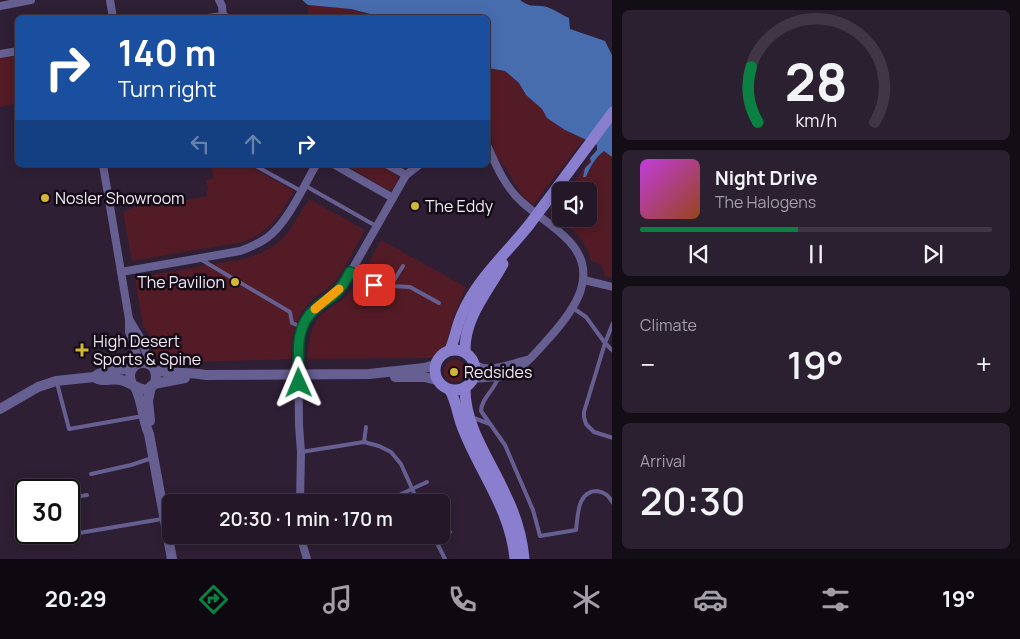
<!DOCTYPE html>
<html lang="en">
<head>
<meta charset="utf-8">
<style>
  :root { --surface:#231728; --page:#2b2030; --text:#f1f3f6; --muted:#a39fa8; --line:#403645; --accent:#0b8043 }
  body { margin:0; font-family:Manrope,sans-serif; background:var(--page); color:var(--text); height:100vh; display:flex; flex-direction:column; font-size:19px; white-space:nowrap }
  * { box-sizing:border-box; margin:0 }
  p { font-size:16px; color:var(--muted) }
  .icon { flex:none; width:28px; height:28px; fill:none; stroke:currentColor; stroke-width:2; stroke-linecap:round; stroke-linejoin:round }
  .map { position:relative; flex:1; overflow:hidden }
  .details { display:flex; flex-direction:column; gap:10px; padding:10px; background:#130d16; width:408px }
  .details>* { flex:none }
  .banner { position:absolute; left:15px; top:15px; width:475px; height:152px; border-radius:8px; box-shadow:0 2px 12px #0003,0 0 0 1px var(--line); background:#1a4fa0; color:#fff; overflow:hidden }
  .tools { position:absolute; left:552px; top:182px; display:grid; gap:10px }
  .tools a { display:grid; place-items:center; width:45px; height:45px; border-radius:8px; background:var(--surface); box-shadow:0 2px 12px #0003,0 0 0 1px var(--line); font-size:25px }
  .speed { position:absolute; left:15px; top:479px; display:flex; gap:10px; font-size:25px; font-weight:700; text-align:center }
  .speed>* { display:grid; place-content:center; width:65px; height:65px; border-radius:50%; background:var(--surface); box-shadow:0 2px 12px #0003,0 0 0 1px var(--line); line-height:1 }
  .speed .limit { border:2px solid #111; border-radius:8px; background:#fff; color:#111 }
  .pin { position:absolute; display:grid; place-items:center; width:42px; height:42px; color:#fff; margin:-21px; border-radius:10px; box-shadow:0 2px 8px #0006 }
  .me { position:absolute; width:55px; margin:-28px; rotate:359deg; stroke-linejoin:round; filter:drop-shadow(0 0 4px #0008) }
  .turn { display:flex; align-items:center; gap:18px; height:105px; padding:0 20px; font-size:22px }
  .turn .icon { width:65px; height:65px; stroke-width:2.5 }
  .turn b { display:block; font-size:35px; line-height:42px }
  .lanes { display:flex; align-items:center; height:48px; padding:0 20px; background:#0003; justify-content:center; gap:25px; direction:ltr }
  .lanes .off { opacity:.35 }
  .big { font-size:38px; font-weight:600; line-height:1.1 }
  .details .widget { flex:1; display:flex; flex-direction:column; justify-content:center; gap:8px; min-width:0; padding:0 18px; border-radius:8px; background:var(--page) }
  .details .dial { align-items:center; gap:0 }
  .dial svg { height:130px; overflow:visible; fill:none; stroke:var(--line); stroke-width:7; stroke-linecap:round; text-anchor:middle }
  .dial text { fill:var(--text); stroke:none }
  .song { display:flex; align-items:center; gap:15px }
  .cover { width:60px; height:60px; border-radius:8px; background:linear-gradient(135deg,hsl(290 70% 55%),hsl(20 70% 35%)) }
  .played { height:5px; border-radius:2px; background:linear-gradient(90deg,var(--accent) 45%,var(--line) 45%) }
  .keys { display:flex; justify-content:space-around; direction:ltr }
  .heat { display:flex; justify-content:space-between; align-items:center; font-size:28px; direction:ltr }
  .trip { position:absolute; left:162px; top:494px; width:288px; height:50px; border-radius:8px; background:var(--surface); box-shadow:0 2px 12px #0003,0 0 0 1px var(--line); font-weight:600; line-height:50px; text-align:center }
  .dock { display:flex; height:80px; justify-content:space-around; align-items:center; background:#0e0910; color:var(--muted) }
  .dock .icon { width:35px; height:35px }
  .dock .active { color:var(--accent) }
  .dock b { font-size:22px; color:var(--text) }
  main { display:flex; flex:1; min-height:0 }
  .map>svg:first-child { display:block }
</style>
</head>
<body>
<main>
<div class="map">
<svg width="613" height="559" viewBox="0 0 613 559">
  <rect width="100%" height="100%" fill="#2f1f35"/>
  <g fill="#531b25">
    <polygon points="308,5 351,9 382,17 309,17"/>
    <polygon points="17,56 17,103 0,107 0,58"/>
    <polygon points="488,68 505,71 519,83 526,95 542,109 543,113 573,134 584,139 533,205 521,194 505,167 496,157 488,122"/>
    <path d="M 604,151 L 612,157 L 612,278 L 605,276 C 605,268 598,261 591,261 C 586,238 574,234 563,219 L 589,219 L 589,191 L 572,191 L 579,175 L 590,158 L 591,162 L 585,168 L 586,177 C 591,167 595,158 604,151 Z"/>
    <path d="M 211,165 L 248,165 L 294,191 C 279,216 271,232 242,242 L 132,261 L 123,212 L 151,200 L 154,206 L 183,201 L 183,195 L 185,194 L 187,200 L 207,196 L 206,191 L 208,190 L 206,180 L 213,178 Z"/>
    <polygon points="345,165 379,165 397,175 398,180 393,189 389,190"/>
    <path d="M 309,199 L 365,230 C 355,247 347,266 336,280 C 330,288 322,291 315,297 C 296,314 291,335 291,359 L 161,363 L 155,354 L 150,336 L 143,326 L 135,278 L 243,259 L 261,253 L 275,245 L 288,233 Z"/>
    <path d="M 381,240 L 466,287 L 454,316 L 446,345 L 431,358 L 308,359 C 308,340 311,322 327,310 C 336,304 345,299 351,290 C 363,275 372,256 381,240 Z"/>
    <circle cx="455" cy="371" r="11"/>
  </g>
  <path fill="#486daf" d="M 302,0 L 520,0 C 532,9 536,4 547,7 C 555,10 562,15 569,18 L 570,29 L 605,41 L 612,55 L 612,157 L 604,151 C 595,158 590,167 586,177 L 583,177 L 585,168 L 591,162 L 590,158 L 597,150 L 597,145 L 565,130 L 547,118 L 542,109 L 526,95 L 519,83 L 505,71 L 488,68 L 488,18 L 382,17 L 351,9 L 308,5 Z"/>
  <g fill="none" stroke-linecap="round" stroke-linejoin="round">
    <g stroke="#665f91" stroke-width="4">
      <polyline points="254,165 301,191"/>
      <polyline points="304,185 376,226"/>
      <polyline points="200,259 290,312 292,323 302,327"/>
      <polyline points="350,272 374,285 410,287 439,303"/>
      <polyline points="391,285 403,266"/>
      <polyline points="573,308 586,317 605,343 584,412 584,417 586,424 594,432 613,438"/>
      <polyline points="613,323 605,343 613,351"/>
      <path d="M 498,378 C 495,389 481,399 481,411 L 505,445 L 533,510 L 540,536 L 576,530 C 578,516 577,491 597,491 C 605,492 609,496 613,503"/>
      <polyline points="57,383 69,429 143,416"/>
      <polyline points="471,417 490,424"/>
      <polyline points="364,442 366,427"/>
      <polyline points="301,452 364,442 379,446 391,452 401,464 418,502"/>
      <polyline points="91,474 131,465 152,458"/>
      <polyline points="397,496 427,482"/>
      <polyline points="69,498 87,495"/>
      <polyline points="69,511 73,534 162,519"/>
      <polyline points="433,535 445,559"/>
      <polyline points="441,535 450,532"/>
    </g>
    <g stroke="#665f91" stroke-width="8">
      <polyline points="110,0 113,18"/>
      <polyline points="219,0 222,6 223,16"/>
      <polyline points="0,6 31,0"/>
      <polyline points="208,18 223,16 229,18"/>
      <polyline points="0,54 18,51"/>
      <polyline points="103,165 129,319 129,332 137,354 136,365"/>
      <polyline points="335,165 393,198"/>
      <polyline points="388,165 406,175"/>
      <path d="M 121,272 L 240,251 C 250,247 259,244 268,237 C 288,222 303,187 316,165"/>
      <polyline points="584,280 613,287"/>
      <polyline points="129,319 141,339 150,364"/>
      <path d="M 475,365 C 491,373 510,364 527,360"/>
      <path d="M 474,379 C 485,378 498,378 508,375 C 523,369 539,349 550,337 C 575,309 600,274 569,241 C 555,226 536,215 522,202 C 506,188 496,166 488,147"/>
      <polyline points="300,502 301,452 299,425 298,344 300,334 304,322 313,310 336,293 345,282 406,175 419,165"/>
      <polyline points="300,535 307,559"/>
    </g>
    <g stroke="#665f91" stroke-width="10">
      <path d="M 155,370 C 172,375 189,371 205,375 L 369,374 L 424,368 L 435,365"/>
      <path d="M 94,377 C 103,383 111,378 121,380 C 132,382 147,399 155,382 C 157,376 156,372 153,367 C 140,356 125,369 132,384"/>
      <polyline points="395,377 424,377 437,380"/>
      <polyline points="154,384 185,378"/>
      <path d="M 135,387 C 143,402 142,419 149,434 L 172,559"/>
      <path d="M 0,409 L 38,387 L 56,381 L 94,377 C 103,369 121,372 133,367"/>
      <polyline points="150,421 148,401 151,386"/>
    </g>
    <g stroke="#8a7fce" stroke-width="11">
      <polyline points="544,205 613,112"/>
      <circle cx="455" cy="370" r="20"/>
      <path d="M 450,350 C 455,338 457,325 462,314 C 477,279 506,254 529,225"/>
      <path d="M 465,352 C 464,318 487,293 503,264"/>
      <path d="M 465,389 C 465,428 491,461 506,496 C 516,516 522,537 524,559"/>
      <path d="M 450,390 C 457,403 458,418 464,431 C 481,474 511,511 515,559"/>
    </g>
    <polyline stroke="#8a7fce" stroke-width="11" points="529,225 544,205"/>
  </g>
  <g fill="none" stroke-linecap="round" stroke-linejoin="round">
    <g stroke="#07532c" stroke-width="12">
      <path id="route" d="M 299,383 C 299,357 293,328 315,309 C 321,303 328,300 334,295 C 341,289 346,280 350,272 L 374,285"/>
    </g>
    <use href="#route" stroke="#0b8043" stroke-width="9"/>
    <polyline stroke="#f59e0b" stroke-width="9" points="315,309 339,289"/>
  </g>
  <g fill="#d2b735" stroke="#130c16" stroke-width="2">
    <circle cx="45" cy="198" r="5"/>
    <circle cx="415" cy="206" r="5"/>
    <circle cx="235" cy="282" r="5"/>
    <path d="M79.5 342.5h5v5h5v5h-5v5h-5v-5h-5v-5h5z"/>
    <circle cx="454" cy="372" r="5"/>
  </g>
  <g text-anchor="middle" stroke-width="5" stroke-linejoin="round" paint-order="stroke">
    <g font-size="16" fill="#f3e9f7" stroke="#130c16" text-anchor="start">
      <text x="55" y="204">Nosler Showroom</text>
      <text x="425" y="212">The Eddy</text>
      <text x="225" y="288" text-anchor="end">The Pavilion</text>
      <text x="93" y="347">High Desert<tspan x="93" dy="18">Sports &amp; Spine</tspan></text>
      <text x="464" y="378">Redsides</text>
    </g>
  </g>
</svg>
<div class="tools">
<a><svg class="icon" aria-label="sound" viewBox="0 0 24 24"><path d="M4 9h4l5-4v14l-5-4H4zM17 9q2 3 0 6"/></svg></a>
</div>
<div class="speed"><div class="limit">30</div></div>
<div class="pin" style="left:374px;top:285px;background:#d93025"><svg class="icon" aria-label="arrive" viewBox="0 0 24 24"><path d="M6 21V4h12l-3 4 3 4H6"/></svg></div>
<svg class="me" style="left:299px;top:383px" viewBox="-20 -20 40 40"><path d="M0-17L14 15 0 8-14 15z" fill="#0b8043" stroke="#fff" stroke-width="4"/></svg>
<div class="trip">20:30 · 1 min · 170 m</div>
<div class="banner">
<div class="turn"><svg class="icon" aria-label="right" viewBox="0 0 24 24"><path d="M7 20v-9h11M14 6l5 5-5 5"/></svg><div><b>140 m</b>Turn right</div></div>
<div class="lanes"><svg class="icon off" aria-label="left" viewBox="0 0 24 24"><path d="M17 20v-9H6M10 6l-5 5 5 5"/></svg><svg class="icon off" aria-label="ahead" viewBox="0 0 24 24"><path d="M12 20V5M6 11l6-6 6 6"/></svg><svg class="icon" aria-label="right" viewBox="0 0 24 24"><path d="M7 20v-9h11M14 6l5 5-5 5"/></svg></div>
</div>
</div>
<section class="details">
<div class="widget dial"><svg viewBox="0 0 100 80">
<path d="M14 69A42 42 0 1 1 86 69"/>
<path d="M14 69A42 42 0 0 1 10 35" stroke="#0b8043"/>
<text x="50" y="56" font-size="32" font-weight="700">28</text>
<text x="50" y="72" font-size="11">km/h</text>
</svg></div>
<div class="widget">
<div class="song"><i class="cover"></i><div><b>Night Drive</b><p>The Halogens</p></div></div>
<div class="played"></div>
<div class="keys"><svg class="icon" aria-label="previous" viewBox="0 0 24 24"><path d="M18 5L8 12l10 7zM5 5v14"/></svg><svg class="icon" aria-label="pause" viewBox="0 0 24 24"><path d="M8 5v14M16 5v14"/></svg><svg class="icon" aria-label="next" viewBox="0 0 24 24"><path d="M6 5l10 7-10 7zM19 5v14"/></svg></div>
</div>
<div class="widget"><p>Climate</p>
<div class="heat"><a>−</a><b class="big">19°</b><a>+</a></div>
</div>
<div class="widget"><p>Arrival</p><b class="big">20:30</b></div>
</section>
</main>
<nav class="dock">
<b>20:29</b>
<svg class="icon active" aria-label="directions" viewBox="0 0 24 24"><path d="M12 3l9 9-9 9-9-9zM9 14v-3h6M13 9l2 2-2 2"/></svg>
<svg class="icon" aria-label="music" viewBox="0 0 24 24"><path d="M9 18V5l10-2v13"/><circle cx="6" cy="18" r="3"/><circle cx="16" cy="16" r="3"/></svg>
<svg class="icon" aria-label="phone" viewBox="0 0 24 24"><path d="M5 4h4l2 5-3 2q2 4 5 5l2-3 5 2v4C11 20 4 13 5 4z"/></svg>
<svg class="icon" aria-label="climate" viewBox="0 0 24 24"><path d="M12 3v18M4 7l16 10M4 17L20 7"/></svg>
<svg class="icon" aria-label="car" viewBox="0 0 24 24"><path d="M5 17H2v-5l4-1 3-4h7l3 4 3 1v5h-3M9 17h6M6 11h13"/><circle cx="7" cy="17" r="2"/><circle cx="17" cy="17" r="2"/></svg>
<svg class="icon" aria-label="filters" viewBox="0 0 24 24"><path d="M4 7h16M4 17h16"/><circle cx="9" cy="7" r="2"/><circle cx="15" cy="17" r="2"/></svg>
<b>19°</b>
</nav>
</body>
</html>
